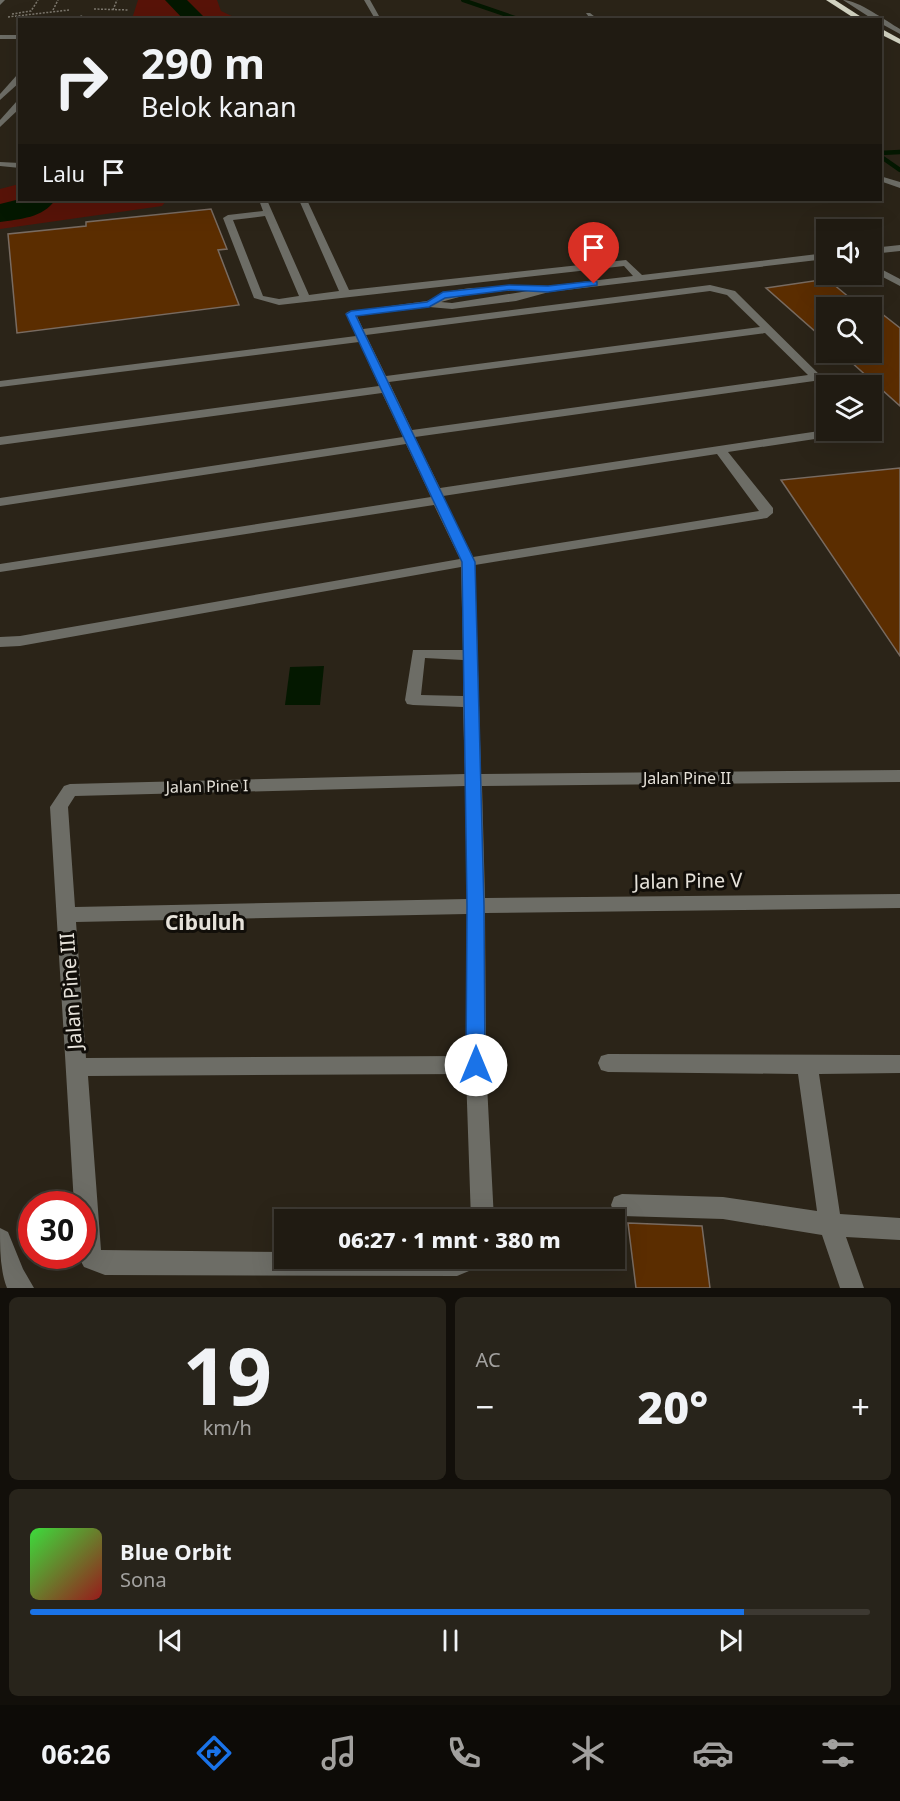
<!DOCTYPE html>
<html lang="id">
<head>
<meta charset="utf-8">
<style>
  :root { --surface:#201b12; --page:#28241b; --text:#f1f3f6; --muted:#a2a19f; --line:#3d3932; --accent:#1a73e8 }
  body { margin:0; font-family:"Noto Sans",sans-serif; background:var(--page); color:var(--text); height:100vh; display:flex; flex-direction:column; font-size:22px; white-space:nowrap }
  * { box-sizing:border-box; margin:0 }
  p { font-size:20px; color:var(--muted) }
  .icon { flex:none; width:33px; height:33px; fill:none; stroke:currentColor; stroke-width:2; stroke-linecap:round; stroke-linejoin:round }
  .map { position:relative; height:1288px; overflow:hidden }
  .side { display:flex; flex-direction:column; gap:9px; padding:9px; background:#120f0a; flex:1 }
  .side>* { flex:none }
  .top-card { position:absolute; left:18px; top:18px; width:864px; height:183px; border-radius:0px; box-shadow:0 6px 24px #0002,0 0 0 2px var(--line); background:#201b12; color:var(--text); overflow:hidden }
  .controls { position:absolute; left:816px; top:219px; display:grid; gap:12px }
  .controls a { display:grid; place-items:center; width:66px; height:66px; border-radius:0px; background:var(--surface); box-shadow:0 6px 24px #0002,0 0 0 2px var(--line); font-size:30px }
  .speed { position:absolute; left:18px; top:1191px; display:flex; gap:12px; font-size:30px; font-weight:700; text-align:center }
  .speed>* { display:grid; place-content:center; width:78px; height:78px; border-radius:50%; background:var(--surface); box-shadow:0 6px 24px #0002,0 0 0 2px var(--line); line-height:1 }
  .speed .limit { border:9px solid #d22; background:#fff; color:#111 }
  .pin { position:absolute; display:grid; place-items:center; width:51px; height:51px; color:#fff; margin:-62px -26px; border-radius:50% 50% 50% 0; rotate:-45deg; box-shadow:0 0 6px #0007 }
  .pin .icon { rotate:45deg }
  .me { position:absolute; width:66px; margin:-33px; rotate:0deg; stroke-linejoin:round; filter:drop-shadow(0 0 4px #0008) }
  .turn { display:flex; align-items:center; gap:21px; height:126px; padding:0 24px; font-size:27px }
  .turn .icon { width:78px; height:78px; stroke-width:2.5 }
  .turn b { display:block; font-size:42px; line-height:51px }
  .then { display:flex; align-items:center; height:57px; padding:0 24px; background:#0003; gap:12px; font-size:22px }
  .big { font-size:45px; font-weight:800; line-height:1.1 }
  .side .tile { flex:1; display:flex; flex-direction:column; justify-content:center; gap:9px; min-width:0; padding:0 21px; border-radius:9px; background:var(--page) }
  .side .dial { align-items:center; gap:0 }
  .dial b { font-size:78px; line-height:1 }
  .song { display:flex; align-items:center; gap:18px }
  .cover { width:72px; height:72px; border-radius:9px; background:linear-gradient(135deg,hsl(120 70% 55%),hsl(0 70% 35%)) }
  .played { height:6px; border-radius:3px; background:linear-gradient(90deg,var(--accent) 85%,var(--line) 85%) }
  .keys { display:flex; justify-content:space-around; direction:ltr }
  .heat { display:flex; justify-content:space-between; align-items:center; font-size:33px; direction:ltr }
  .side .tiles { flex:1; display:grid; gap:9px; grid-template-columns:1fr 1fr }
  .tile:last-child { grid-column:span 2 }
  .trip { position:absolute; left:274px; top:1209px; width:351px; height:60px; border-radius:0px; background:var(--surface); box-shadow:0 6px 24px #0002,0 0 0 2px var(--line); font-weight:800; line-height:60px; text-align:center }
  .menu { display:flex; height:96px; justify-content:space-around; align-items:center; background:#0d0b07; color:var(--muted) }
  .menu .icon { width:42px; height:42px }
  .menu .selected { color:var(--accent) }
  .menu b { font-size:27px; color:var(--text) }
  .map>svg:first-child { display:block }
</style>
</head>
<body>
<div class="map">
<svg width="900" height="1288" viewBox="0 0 900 1288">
  <rect width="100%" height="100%" fill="#2b2418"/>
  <g fill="#581308">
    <polygon points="138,0 217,0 221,11 238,19 132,19"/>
    <polygon points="19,184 20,200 167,200 162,206 0,229 0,189"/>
  </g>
  <polygon fill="#041800" points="324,666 320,705 285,705 290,667"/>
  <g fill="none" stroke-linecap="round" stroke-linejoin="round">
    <polyline stroke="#041800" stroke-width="4" points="463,0 521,20"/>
    <g stroke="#041800" stroke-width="4.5">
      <polyline points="880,153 900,152"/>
      <polyline points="880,156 900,170"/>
    </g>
    <g fill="#041800" fill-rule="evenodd">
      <polygon points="165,0 187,0 207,20 184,20"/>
      <path d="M 20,199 L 55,200 C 43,218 20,219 0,222 L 0,204 Z"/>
    </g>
  </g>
  <g fill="#5b2d00" stroke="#786b61" stroke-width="1.5">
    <polygon points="211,209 227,249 218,250 239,305 17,333 8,234 86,226 86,222"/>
    <polygon points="827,279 862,308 826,308 826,341 766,288"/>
    <polygon points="872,306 900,328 900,406 840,352 872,352"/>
    <polygon points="900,468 900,656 781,480"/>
    <polygon points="628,1223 702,1226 710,1288 636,1288"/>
  </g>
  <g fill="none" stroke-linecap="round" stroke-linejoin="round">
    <g stroke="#7d786e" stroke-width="1.5" stroke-dasharray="2 1.5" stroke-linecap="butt">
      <polyline points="94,9 129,10"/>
      <polyline points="53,10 58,0"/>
      <polyline points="113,10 117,0"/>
      <polyline points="12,14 31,11 38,0"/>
      <polyline points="8,17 69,10"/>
    </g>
    <g fill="#6d6d66" fill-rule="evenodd">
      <polygon points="0,0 5,0 0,5"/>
      <polygon points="364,0 370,0 379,16 427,20 375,19"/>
      <path d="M 843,0 C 858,0 886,21 900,29 L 900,34 L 880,23 L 880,20 L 874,20 Z"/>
      <polygon points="586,13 590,13 599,20 591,20"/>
      <polygon points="81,15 84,17 83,20 77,20"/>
      <rect x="0" y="35" width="20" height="4"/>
      <polygon points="17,75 20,75 20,82 0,100 0,94"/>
      <polygon points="17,101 20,101 20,108 0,127 0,120"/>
      <polygon points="0,162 20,163 20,168 0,166"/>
      <polygon points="880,176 900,182 900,188 880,181"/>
      <path d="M 259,200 L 267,200 L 309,295 L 339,291 L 299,200 L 307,200 L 349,290 L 626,260 L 642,275 L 826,253 L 826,259 L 549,292 L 516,301 L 452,309 L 429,307 L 357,316 L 363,329 L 710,285 L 735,291 L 831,386 L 826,386 L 826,389 L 822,388 L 814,381 L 415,437 L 440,488 L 826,430 L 854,430 L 848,434 L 728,452 L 773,508 L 773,513 L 767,518 L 475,565 L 481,774 L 900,770 L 900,782 L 482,786 L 485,898 L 900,894 L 900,908 L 485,913 L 486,1065 L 494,1220 L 471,1220 L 466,1074 L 88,1076 L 101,1250 L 285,1252 L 285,1258 L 485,1258 L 481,1266 L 457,1276 L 105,1275 L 84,1267 L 78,1256 L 82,1256 L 82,1204 L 74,1204 L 50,807 L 64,786 L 70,784 L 465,774 L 463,707 L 413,705 L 407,704 L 405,700 L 413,650 L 463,650 L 461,567 L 20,646 L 0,647 L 0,637 L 20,636 L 460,559 L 434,505 L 0,572 L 0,564 L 431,497 L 406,444 L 0,506 L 0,498 L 403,437 L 382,393 L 0,445 L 0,437 L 379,386 L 359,342 L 0,387 L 0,381 L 356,336 L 346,314 L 347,312 L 427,301 L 451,291 L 470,288 L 548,286 L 633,276 L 624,266 L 279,305 L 254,298 L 223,218 L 228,215 L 263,211 ZM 265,216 L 299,296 L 279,299 L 263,296 L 233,220 ZM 503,291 L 528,291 L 452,303 L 441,302 L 470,294 ZM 710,291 L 727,295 L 760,327 L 386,376 L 366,335 ZM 765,333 L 808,375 L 412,430 L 389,382 ZM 717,454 L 759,511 L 473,557 L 443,496 ZM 425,658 L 463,660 L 463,696 L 421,695 ZM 465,786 L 467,899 L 75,907 L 68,807 L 75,796 ZM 467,914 L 466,1056 L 86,1058 L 76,922 Z"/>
      <polygon points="900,245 900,251 872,254 872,248"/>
      <polygon points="881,269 900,279 900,286 879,275 868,274 872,274 872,270"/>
      <polygon points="608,1054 900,1055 900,1073 819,1074 840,1214 900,1218 900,1240 846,1237 864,1288 840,1288 822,1235 723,1219 622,1216 614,1213 611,1205 614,1197 622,1194 723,1197 817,1211 798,1074 608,1072 601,1070 598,1063 601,1056"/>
      <path d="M 0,1228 L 8,1232 L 23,1269 L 34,1288 L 7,1288 C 0,1270 0,1249 0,1228 Z"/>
    </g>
    <g fill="#d2d3c2" fill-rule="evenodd">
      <polygon points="826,0 835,0 866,20 857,20"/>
      <polygon points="880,28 900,39 900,44 880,34"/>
    </g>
  </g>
  <polygon fill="#1a73e8" stroke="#114b97" stroke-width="1.5" points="594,281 597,282 597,285 548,292 509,290 445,298 429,307 356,316 475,562 484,906 485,1065 482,1071 476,1073 469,1071 466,1065 467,906 462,562 346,314 351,311 427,302 443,292 509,285 548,286"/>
  <g text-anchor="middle" stroke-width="6" stroke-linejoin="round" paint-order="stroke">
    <g font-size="16" fill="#e6e2da" stroke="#110e09">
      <text x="687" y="784">Jalan Pine II</text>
      <text transform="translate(207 786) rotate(-1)" y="6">Jalan Pine I</text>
    </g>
    <g font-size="20" fill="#e6e2da" stroke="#110e09">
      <text transform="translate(688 881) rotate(-1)" y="7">Jalan Pine V</text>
      <text transform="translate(71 991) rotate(-94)" y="7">Jalan Pine III</text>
    </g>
    <g font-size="21" font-weight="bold" fill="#e6e2da" stroke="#110e09">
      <text x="205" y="930">Cibuluh</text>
    </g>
  </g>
</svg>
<div class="controls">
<a><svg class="icon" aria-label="sound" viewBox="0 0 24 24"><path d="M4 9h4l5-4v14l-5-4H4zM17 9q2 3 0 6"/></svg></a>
<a><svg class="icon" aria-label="search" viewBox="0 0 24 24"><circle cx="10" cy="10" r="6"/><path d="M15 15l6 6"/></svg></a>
<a><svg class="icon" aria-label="layers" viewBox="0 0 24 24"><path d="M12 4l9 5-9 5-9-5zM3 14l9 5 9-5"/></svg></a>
</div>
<div class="speed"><div class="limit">30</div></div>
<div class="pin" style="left:594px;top:284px;background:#d93025"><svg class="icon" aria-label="arrive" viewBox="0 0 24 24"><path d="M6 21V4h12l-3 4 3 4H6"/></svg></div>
<svg class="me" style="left:476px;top:1065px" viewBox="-20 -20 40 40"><circle r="19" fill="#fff"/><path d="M0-13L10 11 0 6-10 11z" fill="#1a73e8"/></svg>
<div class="trip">06:27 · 1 mnt · 380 m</div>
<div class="top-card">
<div class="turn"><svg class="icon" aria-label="right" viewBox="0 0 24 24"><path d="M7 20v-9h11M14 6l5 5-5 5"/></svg><div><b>290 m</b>Belok kanan</div></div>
<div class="then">Lalu<svg class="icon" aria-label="arrive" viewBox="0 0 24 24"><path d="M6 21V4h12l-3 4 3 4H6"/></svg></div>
</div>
</div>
<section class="side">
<div class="tiles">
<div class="tile dial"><b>19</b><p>km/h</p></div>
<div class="tile"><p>AC</p>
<div class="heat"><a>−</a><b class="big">20°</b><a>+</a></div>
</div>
<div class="tile">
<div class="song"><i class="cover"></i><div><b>Blue Orbit</b><p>Sona</p></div></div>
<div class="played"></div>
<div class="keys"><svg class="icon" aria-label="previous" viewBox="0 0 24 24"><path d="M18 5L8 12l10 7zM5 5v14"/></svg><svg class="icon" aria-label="pause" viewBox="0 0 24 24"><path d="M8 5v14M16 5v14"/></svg><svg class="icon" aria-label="next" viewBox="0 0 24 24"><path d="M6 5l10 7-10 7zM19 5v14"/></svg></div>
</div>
</div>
</section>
<nav class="menu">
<b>06:26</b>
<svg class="icon selected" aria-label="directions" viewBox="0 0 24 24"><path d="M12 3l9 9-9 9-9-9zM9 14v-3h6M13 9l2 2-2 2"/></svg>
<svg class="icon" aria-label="music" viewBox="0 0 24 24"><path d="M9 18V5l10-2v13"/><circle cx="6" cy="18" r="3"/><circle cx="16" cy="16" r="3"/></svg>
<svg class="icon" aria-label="phone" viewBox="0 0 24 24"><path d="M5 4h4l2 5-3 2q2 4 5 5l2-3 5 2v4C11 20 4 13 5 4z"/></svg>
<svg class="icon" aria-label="climate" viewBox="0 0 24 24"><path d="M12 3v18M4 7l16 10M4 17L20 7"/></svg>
<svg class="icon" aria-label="car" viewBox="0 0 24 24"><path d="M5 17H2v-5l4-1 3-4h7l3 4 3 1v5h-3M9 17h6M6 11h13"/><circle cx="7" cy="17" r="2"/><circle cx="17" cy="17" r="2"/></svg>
<svg class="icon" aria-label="filters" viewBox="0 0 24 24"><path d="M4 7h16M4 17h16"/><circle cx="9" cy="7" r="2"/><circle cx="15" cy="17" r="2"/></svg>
</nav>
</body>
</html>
